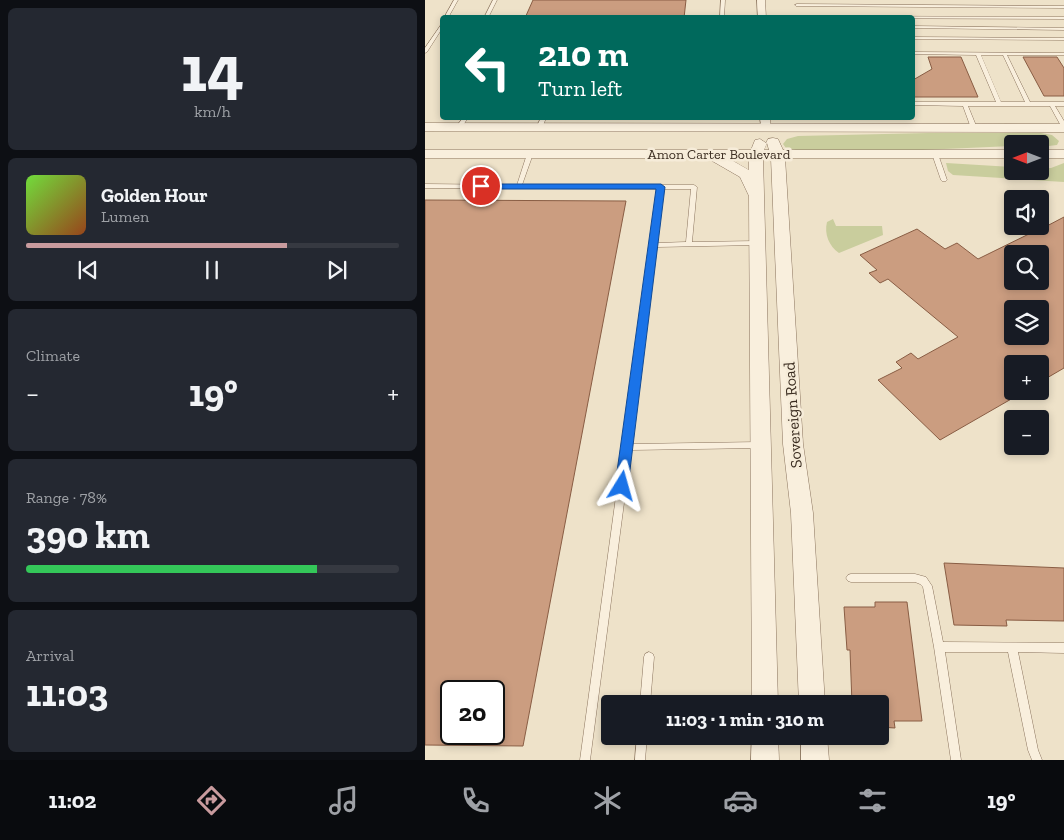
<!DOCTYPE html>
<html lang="en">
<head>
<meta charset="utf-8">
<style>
  :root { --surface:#171b24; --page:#242831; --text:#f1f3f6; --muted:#9ea1a6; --line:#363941; --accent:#c99b9e }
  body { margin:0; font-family:"Zilla Slab",serif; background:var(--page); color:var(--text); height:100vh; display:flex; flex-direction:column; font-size:19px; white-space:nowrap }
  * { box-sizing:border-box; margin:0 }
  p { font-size:16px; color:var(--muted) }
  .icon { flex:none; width:28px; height:28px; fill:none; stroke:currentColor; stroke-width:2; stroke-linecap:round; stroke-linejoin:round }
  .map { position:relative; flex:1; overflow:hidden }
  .side { display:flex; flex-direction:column; gap:8px; padding:8px; background:#0d0f14; width:425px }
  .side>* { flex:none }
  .banner { position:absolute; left:15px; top:15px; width:475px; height:105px; border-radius:5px; box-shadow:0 2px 8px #0003; background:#00695c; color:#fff; overflow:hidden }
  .needle { width:32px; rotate:270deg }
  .controls { position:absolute; left:579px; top:135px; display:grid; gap:10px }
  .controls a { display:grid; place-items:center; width:45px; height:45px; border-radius:5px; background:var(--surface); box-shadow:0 2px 8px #0003; font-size:25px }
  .speed { position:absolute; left:15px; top:680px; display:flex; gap:10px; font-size:25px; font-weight:700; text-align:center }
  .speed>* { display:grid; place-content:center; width:65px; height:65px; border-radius:50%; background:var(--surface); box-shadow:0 2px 8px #0003; line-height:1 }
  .speed .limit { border:2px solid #111; border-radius:8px; background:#fff; color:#111 }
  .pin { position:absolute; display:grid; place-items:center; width:42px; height:42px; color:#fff; margin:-21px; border:2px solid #fff; border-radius:50%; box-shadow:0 1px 5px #0007 }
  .me { position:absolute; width:55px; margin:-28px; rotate:8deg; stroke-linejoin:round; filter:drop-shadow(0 0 4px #0008) }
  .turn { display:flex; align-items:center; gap:18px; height:105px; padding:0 15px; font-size:22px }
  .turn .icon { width:65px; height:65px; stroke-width:2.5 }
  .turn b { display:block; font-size:35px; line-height:42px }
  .big { font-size:38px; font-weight:700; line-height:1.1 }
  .side .card { flex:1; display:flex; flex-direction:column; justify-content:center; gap:8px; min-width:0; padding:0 18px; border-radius:8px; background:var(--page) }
  .side .dial { align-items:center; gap:0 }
  .dial b { font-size:65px; line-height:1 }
  .song { display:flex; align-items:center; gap:15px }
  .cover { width:60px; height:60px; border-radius:8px; background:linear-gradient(135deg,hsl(100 70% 55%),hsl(20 70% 35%)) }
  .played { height:5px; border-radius:2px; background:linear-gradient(90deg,var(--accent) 70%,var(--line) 70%) }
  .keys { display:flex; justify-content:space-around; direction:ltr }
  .heat { display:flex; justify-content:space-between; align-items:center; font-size:28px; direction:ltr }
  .charge { height:8px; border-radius:4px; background:linear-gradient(90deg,#34c759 78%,var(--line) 0) }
  .trip { position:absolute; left:176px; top:695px; width:288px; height:50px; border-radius:5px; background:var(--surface); box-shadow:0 2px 8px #0003; font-weight:700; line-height:50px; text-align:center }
  .tabs { display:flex; height:80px; justify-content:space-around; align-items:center; background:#090b0e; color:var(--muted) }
  .tabs .icon { width:35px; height:35px }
  .tabs .active { color:var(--accent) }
  .tabs b { font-size:22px; color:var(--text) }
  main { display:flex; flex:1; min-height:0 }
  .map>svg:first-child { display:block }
</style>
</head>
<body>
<main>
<section class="side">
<div class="card dial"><b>14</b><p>km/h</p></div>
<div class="card">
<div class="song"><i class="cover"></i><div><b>Golden Hour</b><p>Lumen</p></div></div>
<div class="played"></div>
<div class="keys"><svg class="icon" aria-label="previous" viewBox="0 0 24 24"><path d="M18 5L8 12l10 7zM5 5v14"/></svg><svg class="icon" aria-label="pause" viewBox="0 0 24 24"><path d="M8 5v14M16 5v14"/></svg><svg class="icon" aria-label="next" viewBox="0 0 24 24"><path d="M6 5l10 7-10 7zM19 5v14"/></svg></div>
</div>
<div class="card"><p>Climate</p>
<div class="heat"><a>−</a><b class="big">19°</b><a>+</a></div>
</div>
<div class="card"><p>Range · 78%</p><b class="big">390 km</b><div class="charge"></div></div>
<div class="card"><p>Arrival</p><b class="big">11:03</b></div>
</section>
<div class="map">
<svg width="639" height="760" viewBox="0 0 639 760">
  <rect width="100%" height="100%" fill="#eee2c9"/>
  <g fill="#c9cd9d">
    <polygon points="503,133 616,133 627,135 634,141 632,145 615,147 615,144 588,144 587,146 497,150 371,150 361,148 358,144 362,139 373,136"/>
    <polygon points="521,163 587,167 588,171 615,171 615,168 626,168 639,163 639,182 528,175 523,171"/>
    <path d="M 408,219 L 411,226 L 457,226 L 458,235 L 414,253 C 404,246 399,234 402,222 Z"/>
  </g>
  <g fill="#cb9d80" stroke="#895d44" fill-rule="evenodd">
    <polygon points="108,0 261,0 259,18 100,18"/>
    <polygon points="503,57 536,57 553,97 488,97 488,80 507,69"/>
    <polygon points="598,57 632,57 639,68 639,96 619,96"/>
    <path d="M 0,200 L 201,201 L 98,746 L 0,745 ZM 26,691 L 69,691 L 69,734 L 26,734 Z"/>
    <path d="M 639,217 L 639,368 L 615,382 L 615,364 L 588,364 L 588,398 L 515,440 L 453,380 L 477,368 L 471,362 L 486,353 L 493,359 L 533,337 L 463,279 L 455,283 L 444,273 L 452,270 L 435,255 L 492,229 L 520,249 L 532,243 L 553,259 L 608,232 L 599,226 L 620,227 ZM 588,254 L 615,254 L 615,281 L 588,281 ZM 588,309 L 615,309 L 615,336 L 588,336 Z"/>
    <polygon points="519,563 639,568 639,621 581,620 582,626 529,625"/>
    <polygon points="450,602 482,602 497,721 469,721 470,728 455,727 455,704 427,704 425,650 422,650 419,607 450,607"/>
  </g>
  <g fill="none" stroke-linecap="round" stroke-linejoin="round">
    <g stroke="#8b745e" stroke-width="1">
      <g id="service">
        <polygon points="29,0 33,0 23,18 19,18"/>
        <polygon points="68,0 72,0 63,18 59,18"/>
        <polygon points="296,0 300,0 299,18 295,18"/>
        <polygon points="372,4 639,6 639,8 371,6 370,5"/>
        <polygon points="373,16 639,17 639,19 371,18"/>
        <polygon points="18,22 18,27 2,52 0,53 0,48"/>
        <polygon points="488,26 639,28 639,30 488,28"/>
        <polygon points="488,37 639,38 639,40 488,39"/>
        <path d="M 488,52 L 639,53 L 639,55 L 582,55 L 605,102 L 639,102 L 639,106 L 630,106 L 639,121 L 639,128 L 636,126 L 625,106 L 543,106 L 552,128 L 549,130 L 546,128 L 538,106 L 488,105 L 488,102 L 571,102 L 551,55 L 488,54 ZM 556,55 L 578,55 L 600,102 L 576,102 Z"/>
        <polygon points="38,118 43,118 36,128 32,128 31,127"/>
        <polygon points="116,118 121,118 117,128 114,130 111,128"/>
        <path d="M 105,152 L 108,154 L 97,185 L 269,185 L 272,187 L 267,242 L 332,241 L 335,243 L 332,245 L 232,247 L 206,444 L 334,442 L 337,443 L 338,445 L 337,447 L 334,448 L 206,450 L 165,760 L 155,760 L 233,189 L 0,188 L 0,184 L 92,185 L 102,154 ZM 239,189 L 266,189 L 261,242 L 232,243 Z"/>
        <polygon points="510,152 513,154 522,180 521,181 517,181 516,180 507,154"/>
        <polygon points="426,574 490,574 501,577 507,586 518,642 639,643 639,653 593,652 613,750 617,760 607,760 603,750 583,652 520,652 536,760 526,760 509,647 498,587 495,584 490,582 426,582 423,581 421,578 423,575"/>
        <polygon points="224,652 228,654 229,657 225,704 215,704 219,657 220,654"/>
        <polygon points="212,736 222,736 220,760 210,760"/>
      </g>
    </g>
    <g stroke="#8b745e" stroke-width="1">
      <g id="minor">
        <polygon points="332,0 340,0 341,18 333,18"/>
        <polygon points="335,118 345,118 345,130 337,130"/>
      </g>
    </g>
    <g stroke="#8b745e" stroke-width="1">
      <g id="tertiary">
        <polygon points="0,123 639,124 639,132 0,131"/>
        <path d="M 348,138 L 353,139 L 358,150 L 588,150 L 588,158 L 360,158 L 378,444 L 388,513 L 400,704 L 374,704 L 366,513 L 358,444 L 346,158 L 338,158 L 353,704 L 327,704 L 324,196 L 315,177 L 282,158 L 0,158 L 0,150 L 326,150 L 330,140 L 335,139 L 341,143 L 343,139 ZM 342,143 L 344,150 L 339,150 ZM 303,158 L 324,158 L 324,170 Z"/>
        <rect x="615" y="150" width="24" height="8"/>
        <polygon points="327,736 353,736 354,760 326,760"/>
        <polygon points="376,736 402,736 404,760 376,760"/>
      </g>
    </g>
    <use href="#service" fill="#f9efdd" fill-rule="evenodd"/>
    <use href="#minor" fill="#f9efdd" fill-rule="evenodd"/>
    <use href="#tertiary" fill="#f9efdd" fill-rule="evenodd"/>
  </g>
  <polygon fill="#1a73e8" stroke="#114b97" points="236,184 240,187 203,486 197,491 190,486 231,189 56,189 52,186 56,184"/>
  <g text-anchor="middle" stroke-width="5" stroke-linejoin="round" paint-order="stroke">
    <g font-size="14" fill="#3b2d21" stroke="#f6ecd9">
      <text x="294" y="159">Amon Carter Boulevard</text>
    </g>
    <g font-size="16" fill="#3b2d21" stroke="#f6ecd9">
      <text transform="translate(367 415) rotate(-94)" y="6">Sovereign Road</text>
    </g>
  </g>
</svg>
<div class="controls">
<a><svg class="needle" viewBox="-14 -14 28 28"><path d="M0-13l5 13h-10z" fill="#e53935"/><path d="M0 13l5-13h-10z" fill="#9ea1a6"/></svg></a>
<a><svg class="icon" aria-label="sound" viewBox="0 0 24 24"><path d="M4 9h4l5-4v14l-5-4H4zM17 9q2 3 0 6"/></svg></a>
<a><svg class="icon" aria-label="search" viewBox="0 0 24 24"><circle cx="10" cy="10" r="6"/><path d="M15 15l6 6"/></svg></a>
<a><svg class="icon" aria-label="layers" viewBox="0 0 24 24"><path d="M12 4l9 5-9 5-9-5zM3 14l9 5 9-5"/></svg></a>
<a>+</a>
<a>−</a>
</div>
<div class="speed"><div class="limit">20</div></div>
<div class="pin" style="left:56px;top:186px;background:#d93025"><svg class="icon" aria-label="arrive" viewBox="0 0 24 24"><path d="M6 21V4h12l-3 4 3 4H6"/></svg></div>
<svg class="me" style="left:197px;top:486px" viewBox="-20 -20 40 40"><path d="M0-17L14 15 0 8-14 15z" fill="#1a73e8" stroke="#fff" stroke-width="4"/></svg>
<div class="trip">11:03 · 1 min · 310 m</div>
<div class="banner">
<div class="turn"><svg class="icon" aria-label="left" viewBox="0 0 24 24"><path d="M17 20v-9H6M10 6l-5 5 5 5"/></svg><div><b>210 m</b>Turn left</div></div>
</div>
</div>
</main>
<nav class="tabs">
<b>11:02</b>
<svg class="icon active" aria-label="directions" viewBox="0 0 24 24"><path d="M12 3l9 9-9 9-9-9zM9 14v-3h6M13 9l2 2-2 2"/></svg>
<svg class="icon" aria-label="music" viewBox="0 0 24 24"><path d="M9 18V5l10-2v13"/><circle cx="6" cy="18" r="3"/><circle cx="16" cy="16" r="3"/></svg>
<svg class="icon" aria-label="phone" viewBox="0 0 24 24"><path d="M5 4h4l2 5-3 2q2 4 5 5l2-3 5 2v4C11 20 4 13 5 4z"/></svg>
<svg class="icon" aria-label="climate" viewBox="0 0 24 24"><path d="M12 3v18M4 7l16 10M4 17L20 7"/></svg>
<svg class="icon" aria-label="car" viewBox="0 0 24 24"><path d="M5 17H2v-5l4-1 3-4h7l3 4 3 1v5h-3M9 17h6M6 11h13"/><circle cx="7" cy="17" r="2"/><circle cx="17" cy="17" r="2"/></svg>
<svg class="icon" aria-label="filters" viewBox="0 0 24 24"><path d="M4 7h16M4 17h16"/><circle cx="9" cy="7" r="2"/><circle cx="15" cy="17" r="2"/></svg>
<b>19°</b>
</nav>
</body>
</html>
